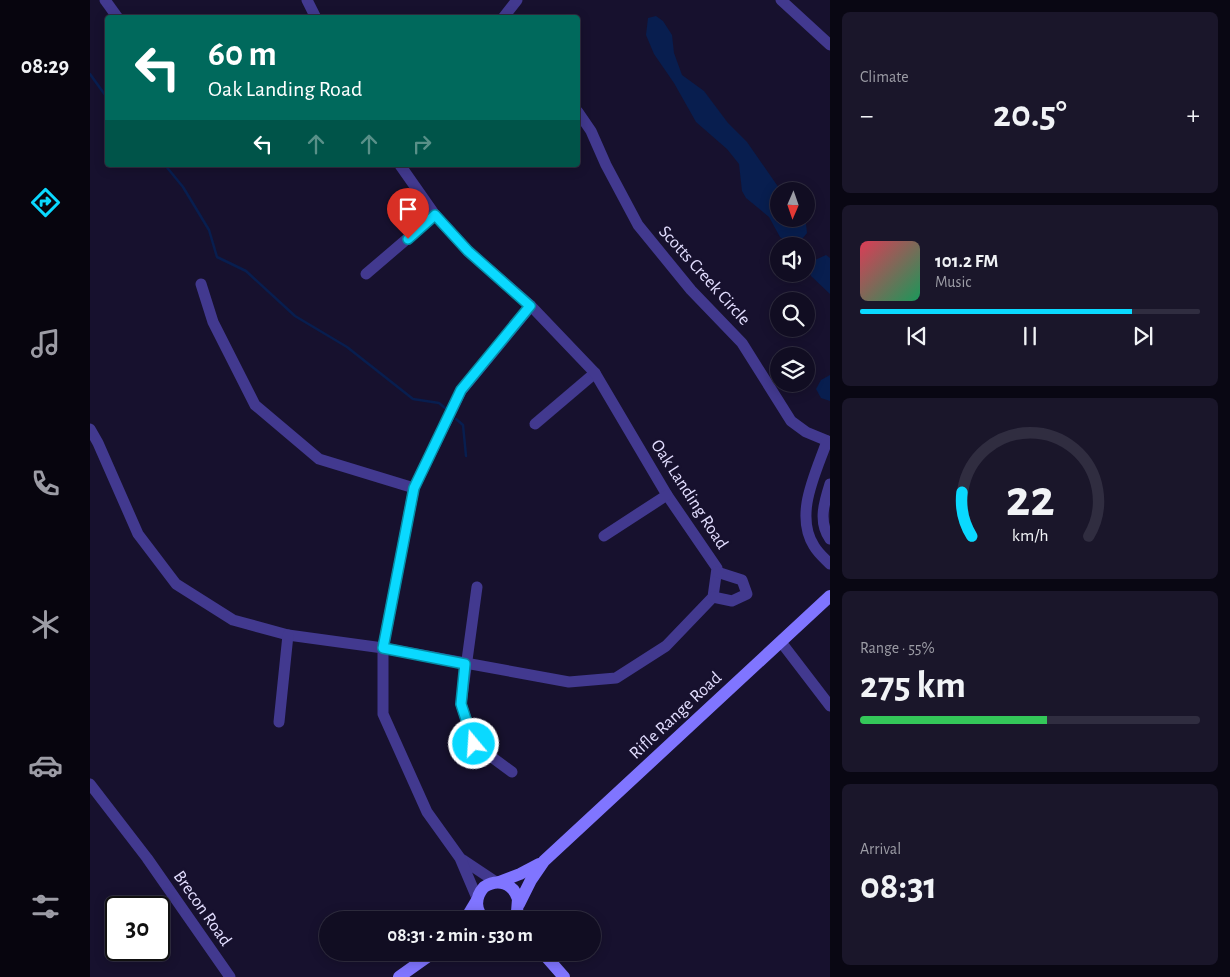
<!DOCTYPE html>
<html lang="en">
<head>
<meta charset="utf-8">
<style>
  :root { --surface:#110d22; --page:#1a162a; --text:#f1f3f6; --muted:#9c9ca5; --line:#302d40; --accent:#0ad9ff }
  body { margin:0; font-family:"Alegreya Sans",sans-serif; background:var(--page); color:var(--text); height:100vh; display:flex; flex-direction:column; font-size:19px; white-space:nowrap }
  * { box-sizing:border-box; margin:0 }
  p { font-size:16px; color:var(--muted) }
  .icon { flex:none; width:28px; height:28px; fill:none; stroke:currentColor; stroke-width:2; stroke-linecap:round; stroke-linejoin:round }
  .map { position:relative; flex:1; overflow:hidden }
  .details { display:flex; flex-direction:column; gap:12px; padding:12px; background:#090713; width:400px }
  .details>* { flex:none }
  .guide { position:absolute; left:15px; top:15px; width:475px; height:152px; border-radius:5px; box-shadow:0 2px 12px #0003,0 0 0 1px var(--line); background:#00695c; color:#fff; overflow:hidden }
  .needle { width:32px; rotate:182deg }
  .buttons { position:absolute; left:680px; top:182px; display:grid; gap:10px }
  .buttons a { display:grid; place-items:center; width:45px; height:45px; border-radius:50%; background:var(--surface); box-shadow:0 2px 12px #0003,0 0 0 1px var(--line); font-size:25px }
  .speed { position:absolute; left:15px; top:896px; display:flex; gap:10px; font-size:25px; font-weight:700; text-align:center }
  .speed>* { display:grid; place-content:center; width:65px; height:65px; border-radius:50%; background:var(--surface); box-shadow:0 2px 12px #0003,0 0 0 1px var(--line); line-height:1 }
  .speed .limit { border:2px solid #111; border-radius:8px; background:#fff; color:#111 }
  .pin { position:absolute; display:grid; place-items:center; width:42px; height:42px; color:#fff; margin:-51px -21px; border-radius:50% 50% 50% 0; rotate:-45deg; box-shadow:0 0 5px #0007 }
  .pin .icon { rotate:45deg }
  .me { position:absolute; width:55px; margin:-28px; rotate:342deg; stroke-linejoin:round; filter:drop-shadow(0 0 4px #0008) }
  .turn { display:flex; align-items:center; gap:18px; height:105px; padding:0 20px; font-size:22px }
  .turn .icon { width:65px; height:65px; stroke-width:2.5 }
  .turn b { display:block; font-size:35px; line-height:42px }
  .lanes { display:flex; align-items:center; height:48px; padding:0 20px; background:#0003; justify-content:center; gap:25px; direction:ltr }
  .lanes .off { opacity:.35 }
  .big { font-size:38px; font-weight:600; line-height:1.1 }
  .details .widget { flex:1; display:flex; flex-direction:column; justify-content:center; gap:8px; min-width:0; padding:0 18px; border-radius:8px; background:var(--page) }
  .details .dial { align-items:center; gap:0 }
  .dial svg { height:130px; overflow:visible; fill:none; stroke:var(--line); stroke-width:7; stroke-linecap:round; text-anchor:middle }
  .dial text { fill:var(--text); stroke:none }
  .song { display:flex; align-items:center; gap:15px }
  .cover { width:60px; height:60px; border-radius:8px; background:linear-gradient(135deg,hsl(350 70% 55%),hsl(150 70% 35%)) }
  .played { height:5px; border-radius:2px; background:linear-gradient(90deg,var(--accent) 80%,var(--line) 80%) }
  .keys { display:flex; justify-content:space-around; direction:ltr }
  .heat { display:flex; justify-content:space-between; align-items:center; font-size:28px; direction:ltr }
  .charge { height:8px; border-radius:4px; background:linear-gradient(90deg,#34c759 55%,var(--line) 0) }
  .trip { position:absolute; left:229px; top:911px; width:282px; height:50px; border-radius:25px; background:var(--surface); box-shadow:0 2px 12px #0003,0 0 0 1px var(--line); font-weight:600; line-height:50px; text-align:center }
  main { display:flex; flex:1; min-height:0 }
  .tab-bar { display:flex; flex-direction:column; width:90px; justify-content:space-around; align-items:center; background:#07050e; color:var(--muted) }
  .tab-bar .icon { width:35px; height:35px }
  .tab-bar .active { color:var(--accent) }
  .tab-bar b { font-size:22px; color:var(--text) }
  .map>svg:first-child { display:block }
</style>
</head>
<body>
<main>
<nav class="tab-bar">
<b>08:29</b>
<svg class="icon active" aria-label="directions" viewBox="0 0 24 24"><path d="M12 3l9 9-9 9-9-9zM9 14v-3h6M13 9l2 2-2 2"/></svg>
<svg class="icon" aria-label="music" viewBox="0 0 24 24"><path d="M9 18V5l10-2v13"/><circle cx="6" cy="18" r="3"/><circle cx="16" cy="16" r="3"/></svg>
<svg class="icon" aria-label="phone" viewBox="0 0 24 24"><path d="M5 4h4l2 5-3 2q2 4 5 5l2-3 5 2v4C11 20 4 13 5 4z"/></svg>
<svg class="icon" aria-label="climate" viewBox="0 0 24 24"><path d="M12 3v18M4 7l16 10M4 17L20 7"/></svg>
<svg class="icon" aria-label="car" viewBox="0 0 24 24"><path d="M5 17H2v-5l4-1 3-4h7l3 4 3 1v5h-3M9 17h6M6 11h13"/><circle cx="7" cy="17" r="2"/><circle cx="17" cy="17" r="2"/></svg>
<svg class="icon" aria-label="filters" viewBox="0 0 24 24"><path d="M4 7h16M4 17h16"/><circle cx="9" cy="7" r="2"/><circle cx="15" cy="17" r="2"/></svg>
</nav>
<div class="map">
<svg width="740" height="977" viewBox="0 0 740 977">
  <rect width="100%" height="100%" fill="#17112e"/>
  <g fill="#081e4f">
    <polygon points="566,16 573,21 582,35 584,53 592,75 614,91 638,123 657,142 691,191 689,191 689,219 712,219 716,224 717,233 712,239 696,242 690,237 679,217 656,198 652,191 649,164 637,149 606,122 584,83 564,54 556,35 558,18"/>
    <polygon points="736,255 740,258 740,294 721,276 718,266 725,260"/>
    <polygon points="740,375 740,401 731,398 726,389 731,380"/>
  </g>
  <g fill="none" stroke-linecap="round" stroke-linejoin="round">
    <g stroke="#081e4f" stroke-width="2.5">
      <polyline points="0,74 18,99"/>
      <polyline points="75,165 93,187 119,230 127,257 156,271 205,316 257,347 323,399 349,403 355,408"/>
      <polyline points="366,419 373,425 376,456"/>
    </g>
    <g stroke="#42398f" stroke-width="11">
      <polyline points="15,0 28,18"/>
      <polyline points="217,0 226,18"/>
      <polyline points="691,0 740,45"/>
      <polyline points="413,18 427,0"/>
      <polyline points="488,112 501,131 516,165 548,225 601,290 652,343 701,421 716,432 740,442"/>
      <polyline points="276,274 345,215"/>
      <polyline points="111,284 123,322 165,405 229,459 324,488"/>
      <polyline points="445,424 505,373"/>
      <polyline points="0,429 8,443 48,534 86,584 143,620 198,635 293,648 479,682 526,678 576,646 623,597 627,568 577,495 505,373 441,306 378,251 345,215 310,165"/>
      <path d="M 737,441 C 726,473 704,514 724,546 C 728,553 735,559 740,564"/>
      <path d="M 740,484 C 734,503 728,522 740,539"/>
      <polyline points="514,536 577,495"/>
      <polyline points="387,587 371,704 384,744 422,772"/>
      <polyline points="623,597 642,601 657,594 652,580 627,572"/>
      <polyline points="691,642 740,706"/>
      <polyline points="189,722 198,635"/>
      <polyline points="0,784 57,858 140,977"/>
      <polyline points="373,860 406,882"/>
      <polyline points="387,898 370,858 337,812 293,714 293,648 324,488 371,391 441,306"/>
    </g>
    <g stroke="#8075ff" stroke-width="12">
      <polyline points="409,882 430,874 449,864"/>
      <polyline points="429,904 441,880 454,861 740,596"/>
      <polyline points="375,920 387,900"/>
      <path d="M 396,920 C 384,911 385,897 394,887 C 408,878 423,883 428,899 L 427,912 L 420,920"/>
      <polyline points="452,952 474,977"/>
      <polyline points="309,977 344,952"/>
    </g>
  </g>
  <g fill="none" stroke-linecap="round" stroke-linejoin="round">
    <g stroke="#068da6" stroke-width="12">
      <polyline id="route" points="318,239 345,215 378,251 440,306 371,390 324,488 293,648 375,664 371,704 384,744"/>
    </g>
    <use href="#route" stroke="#0ad9ff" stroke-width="9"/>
  </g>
  <g text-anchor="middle" stroke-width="5" stroke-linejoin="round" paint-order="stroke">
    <g font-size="18" fill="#e3deff" stroke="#17112e">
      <text transform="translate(615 275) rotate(48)" y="6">Scotts Creek Circle</text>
      <text transform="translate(600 494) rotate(57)" y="6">Oak Landing Road</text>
      <text transform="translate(585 715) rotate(-43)" y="6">Rifle Range Road</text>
      <text transform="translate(113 908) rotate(55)" y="6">Brecon Road</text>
    </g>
  </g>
</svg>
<div class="buttons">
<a><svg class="needle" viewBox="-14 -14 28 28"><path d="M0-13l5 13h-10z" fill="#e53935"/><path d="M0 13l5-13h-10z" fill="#9c9ca5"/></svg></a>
<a><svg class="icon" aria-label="sound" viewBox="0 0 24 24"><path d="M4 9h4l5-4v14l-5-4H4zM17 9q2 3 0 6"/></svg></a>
<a><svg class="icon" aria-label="search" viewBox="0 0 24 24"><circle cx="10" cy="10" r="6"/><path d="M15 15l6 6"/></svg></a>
<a><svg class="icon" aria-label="layers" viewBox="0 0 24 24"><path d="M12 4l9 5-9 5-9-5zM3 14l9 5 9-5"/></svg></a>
</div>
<div class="speed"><div class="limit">30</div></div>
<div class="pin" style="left:318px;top:239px;background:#d93025"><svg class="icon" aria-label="arrive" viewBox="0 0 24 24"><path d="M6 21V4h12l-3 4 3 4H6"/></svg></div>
<svg class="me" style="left:384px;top:744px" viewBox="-20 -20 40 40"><circle r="17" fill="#0ad9ff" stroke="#fff" stroke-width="3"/><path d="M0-11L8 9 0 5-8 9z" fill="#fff"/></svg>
<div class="trip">08:31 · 2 min · 530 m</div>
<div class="guide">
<div class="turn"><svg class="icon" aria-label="left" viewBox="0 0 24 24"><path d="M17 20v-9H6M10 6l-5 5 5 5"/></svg><div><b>60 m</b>Oak Landing Road</div></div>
<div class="lanes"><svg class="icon" aria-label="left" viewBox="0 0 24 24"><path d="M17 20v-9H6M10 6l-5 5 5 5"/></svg><svg class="icon off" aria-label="ahead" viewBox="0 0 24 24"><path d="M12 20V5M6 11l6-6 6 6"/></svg><svg class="icon off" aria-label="ahead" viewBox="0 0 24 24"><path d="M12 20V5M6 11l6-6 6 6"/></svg><svg class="icon off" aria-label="right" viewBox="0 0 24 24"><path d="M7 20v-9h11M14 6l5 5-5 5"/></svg></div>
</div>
</div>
<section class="details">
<div class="widget"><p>Climate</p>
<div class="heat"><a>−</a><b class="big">20.5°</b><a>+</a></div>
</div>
<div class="widget">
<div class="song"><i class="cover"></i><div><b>101.2 FM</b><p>Music</p></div></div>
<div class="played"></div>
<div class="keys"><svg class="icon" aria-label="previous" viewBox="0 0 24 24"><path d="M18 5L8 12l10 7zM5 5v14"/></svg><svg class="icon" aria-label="pause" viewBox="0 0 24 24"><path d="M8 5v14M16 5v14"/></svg><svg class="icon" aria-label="next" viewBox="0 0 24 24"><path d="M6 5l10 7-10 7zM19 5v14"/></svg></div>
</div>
<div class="widget dial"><svg viewBox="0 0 100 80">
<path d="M14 69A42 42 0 1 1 86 69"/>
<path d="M14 69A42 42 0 0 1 8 42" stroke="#0ad9ff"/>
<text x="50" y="56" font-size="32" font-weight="700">22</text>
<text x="50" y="72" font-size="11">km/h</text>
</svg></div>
<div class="widget"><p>Range · 55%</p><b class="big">275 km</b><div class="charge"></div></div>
<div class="widget"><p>Arrival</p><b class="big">08:31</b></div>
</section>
</main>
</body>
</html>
